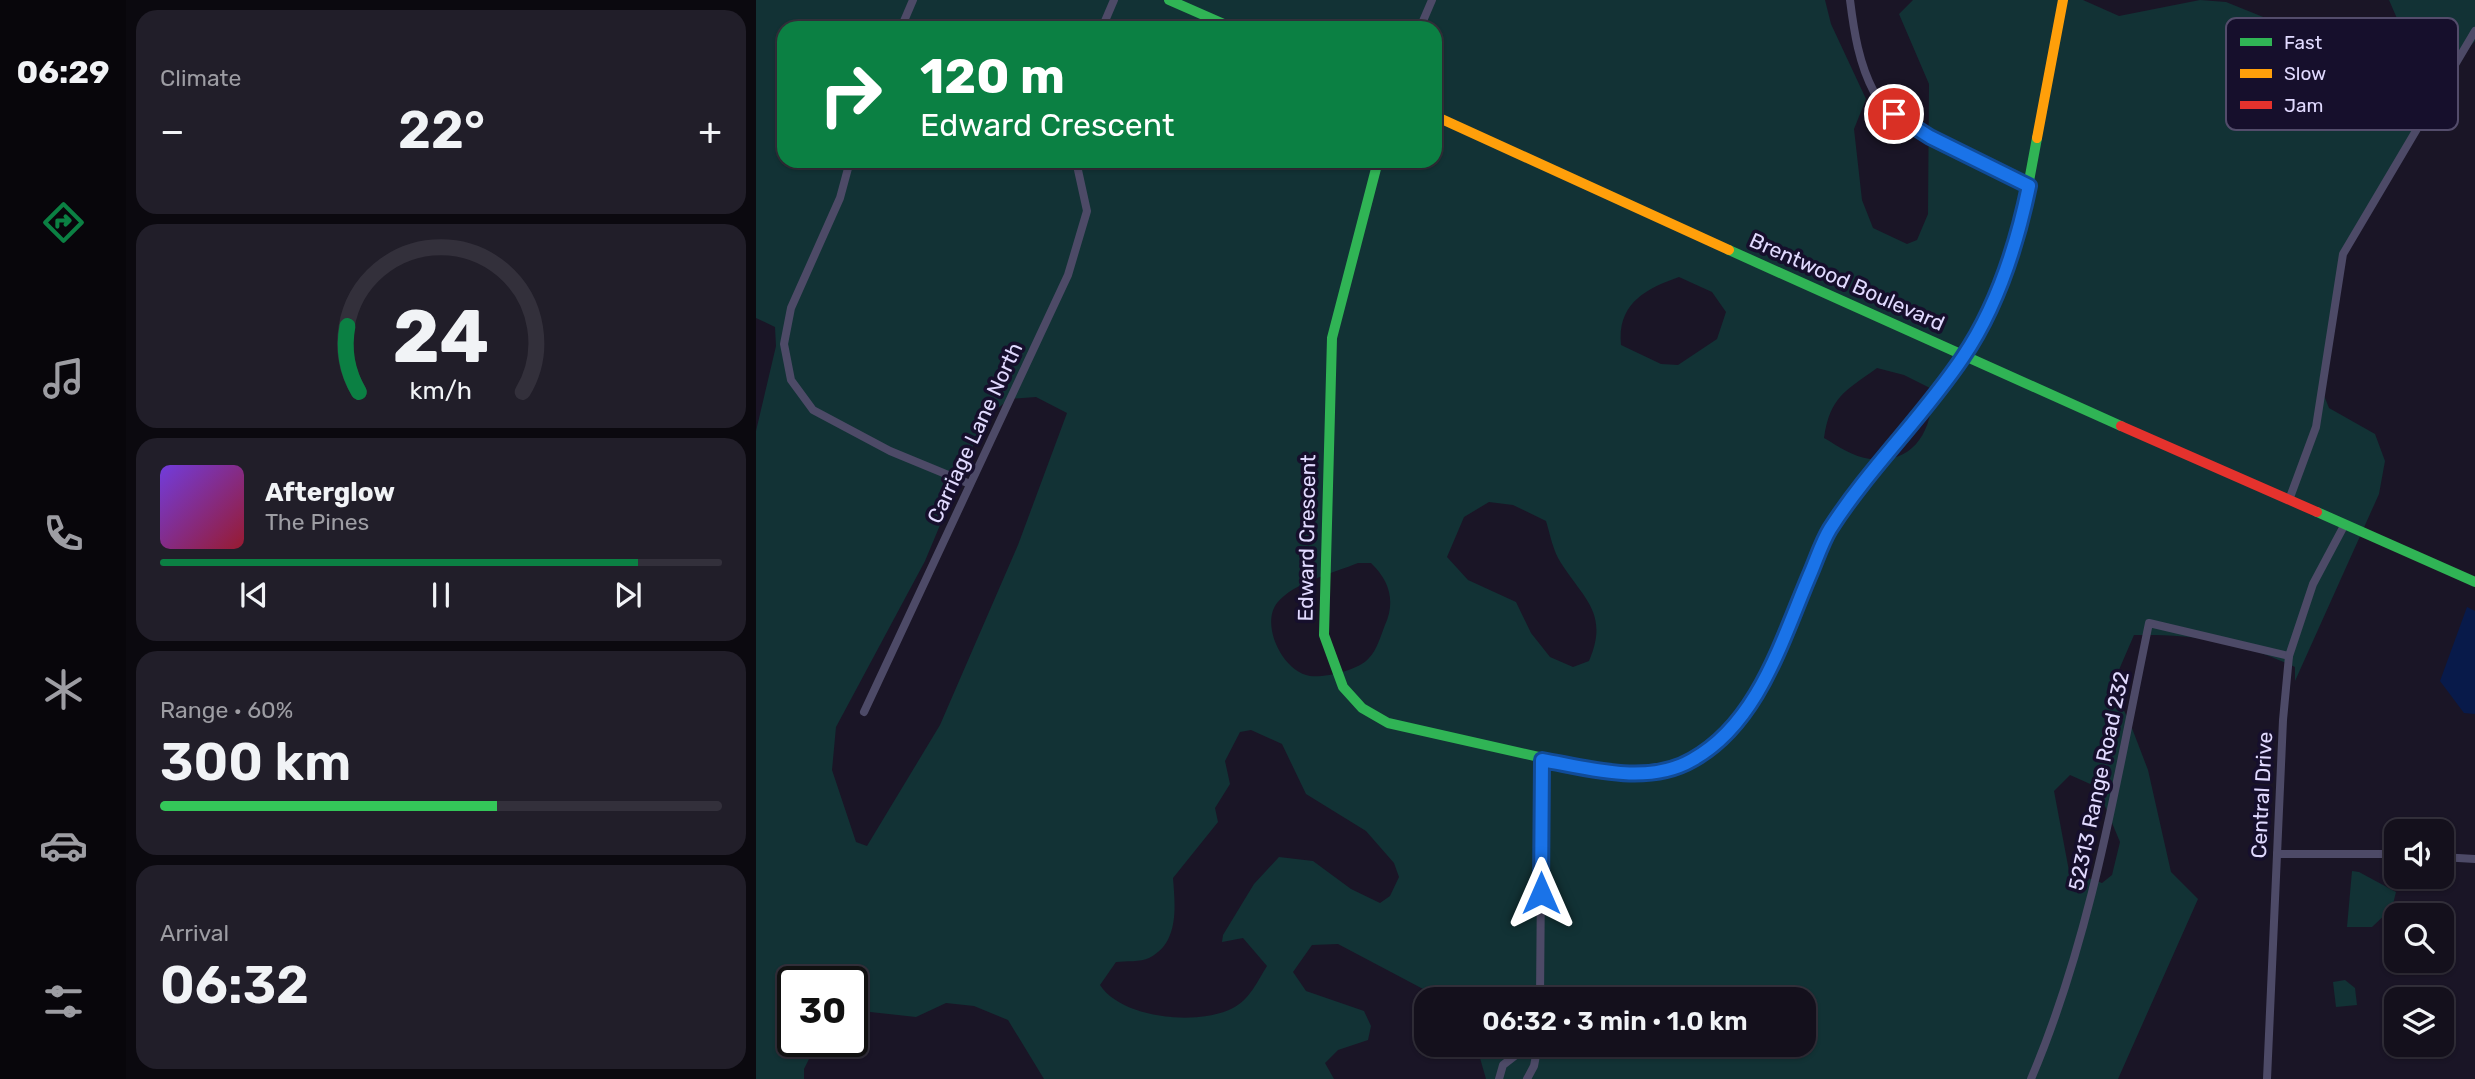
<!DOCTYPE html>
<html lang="en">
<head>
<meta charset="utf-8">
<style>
  :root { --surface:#14101c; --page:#211e29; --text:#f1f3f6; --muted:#9d9da3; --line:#33303b; --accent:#0b8043 }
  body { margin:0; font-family:Rubik,sans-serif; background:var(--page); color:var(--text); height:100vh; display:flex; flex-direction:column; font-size:26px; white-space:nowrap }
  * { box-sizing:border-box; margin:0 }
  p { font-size:23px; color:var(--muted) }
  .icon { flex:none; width:38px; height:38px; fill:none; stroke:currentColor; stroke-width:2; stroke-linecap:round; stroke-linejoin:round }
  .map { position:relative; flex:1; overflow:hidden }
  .side { display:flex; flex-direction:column; gap:10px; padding:10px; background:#0b090f; width:630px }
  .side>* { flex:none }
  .banner { position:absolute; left:21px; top:21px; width:665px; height:147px; border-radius:21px; box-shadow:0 2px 5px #0004,0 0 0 2px var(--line); background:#0b8043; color:#fff; overflow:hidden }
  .tools { position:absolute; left:1628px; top:819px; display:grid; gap:14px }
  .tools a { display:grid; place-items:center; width:70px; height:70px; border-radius:14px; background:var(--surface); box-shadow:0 2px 5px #0004,0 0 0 2px var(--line); font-size:35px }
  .speed { position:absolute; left:21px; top:966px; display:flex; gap:14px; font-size:35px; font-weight:700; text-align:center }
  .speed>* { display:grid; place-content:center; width:91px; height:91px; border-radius:50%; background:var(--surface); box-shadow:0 2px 5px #0004,0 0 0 2px var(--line); line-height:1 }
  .speed .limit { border:4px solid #111; border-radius:10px; background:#fff; color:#111 }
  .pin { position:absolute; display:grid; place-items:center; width:60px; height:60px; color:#fff; margin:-30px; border:4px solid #fff; border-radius:50%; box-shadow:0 2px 7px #0007 }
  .me { position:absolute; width:77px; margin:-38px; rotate:0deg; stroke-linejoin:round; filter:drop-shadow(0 0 5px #0008) }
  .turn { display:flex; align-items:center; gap:24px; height:147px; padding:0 28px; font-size:32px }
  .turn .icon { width:91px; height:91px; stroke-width:2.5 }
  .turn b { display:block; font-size:49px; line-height:60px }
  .big { font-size:52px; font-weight:600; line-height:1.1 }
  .side .tile { flex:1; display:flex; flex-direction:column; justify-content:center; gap:10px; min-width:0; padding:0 24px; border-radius:21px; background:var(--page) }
  .side .dial { align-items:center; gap:0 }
  .dial svg { height:182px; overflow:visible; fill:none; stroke:var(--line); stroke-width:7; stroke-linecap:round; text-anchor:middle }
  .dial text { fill:var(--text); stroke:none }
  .song { display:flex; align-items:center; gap:21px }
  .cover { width:84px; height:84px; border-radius:10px; background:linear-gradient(135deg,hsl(260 70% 55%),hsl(350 70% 35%)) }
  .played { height:7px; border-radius:4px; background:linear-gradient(90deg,var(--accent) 85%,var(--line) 85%) }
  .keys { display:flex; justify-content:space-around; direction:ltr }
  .heat { display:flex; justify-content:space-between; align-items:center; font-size:38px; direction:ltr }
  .charge { height:10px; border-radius:5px; background:linear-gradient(90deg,#34c759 60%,var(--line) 0) }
  .trip { position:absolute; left:658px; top:987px; width:402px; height:70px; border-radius:21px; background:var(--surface); box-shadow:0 2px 5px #0004,0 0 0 2px var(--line); font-weight:600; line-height:70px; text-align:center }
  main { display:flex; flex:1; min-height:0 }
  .tab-bar { display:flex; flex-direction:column; width:126px; justify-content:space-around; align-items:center; background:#08060b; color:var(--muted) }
  .tab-bar .icon { width:49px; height:49px }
  .tab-bar .active { color:var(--accent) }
  .tab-bar b { font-size:32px; color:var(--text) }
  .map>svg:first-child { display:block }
</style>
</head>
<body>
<main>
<nav class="tab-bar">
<b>06:29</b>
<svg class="icon active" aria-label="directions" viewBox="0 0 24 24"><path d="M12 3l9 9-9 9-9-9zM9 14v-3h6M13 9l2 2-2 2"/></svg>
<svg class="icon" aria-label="music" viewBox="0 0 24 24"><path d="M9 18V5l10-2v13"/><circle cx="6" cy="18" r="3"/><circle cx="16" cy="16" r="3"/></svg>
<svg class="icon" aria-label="phone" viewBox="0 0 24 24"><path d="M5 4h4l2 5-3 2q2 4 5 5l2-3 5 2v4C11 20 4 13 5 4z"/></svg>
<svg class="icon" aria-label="climate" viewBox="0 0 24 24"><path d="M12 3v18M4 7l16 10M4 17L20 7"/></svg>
<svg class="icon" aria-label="car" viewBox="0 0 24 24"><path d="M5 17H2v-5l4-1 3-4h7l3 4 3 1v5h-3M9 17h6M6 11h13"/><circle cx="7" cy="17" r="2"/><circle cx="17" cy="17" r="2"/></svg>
<svg class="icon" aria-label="filters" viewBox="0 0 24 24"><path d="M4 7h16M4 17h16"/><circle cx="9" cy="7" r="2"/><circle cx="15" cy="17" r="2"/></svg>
</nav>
<section class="side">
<div class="tile"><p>Climate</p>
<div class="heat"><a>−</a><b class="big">22°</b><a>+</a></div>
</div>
<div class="tile dial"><svg viewBox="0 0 100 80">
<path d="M14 69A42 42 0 1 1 86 69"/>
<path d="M14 69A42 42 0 0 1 9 40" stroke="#0b8043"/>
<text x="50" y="56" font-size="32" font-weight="700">24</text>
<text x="50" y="72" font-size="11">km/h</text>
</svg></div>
<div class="tile">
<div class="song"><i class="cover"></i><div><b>Afterglow</b><p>The Pines</p></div></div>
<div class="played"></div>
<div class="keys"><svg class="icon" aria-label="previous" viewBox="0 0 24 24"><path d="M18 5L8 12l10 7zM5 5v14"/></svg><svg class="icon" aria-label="pause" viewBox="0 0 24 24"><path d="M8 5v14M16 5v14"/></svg><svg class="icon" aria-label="next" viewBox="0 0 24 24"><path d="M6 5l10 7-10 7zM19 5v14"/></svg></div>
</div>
<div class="tile"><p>Range · 60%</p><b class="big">300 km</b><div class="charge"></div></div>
<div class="tile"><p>Arrival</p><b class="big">06:32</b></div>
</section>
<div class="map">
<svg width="1719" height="1079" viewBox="0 0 1719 1079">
  <rect width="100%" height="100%" fill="#1a1526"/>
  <g fill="#123235" fill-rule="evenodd">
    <path d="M 0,0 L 1069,0 L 1075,24 L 1110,99 L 1098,129 L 1106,200 L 1117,228 L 1151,244 L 1161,240 L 1172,214 L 1173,84 L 1143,14 L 1157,0 L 1327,0 L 1363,16 L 1444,0 L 1470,2 L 1527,25 L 1572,21 L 1590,28 L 1611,63 L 1649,98 L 1662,93 L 1666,76 L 1633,0 L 1719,0 L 1719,41 L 1696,67 L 1582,268 L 1565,388 L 1573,408 L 1619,434 L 1629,461 L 1623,494 L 1539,681 L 1539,667 C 1483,641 1440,634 1378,635 L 1356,686 L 1374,723 L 1392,770 L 1415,872 L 1442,899 L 1362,1079 L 730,1079 L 724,1058 L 714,1045 L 1048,1045 L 1048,999 L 686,999 L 582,944 L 556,945 L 537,972 L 550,991 L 608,1011 L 615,1026 L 612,1040 L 582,1050 L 569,1063 L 578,1079 L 288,1079 L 252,1020 L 218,1006 L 190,1003 L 160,1017 L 96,1010 L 96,982 L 37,982 L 37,1041 L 62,1041 L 48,1069 L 48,1079 L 0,1079 L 0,431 L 20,346 L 19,327 L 0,318 ZM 28,28 L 679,28 L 679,161 L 28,161 ZM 923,277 L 956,292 L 970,312 L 961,339 L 922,365 L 905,364 L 865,345 C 861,305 888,289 923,277 ZM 1121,368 L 1148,375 L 1176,389 C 1178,428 1159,465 1114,459 C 1097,457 1082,446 1068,438 C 1074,397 1089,391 1121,368 ZM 280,397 L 311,413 L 262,545 L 184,725 L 111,846 L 100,842 L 76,770 L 80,727 L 169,561 L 228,420 L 253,399 ZM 733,502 L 757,505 L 790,521 C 794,534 797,551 805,563 C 829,600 853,614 833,661 L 817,667 L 794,657 L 775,633 L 760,602 L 712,580 L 691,557 L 708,517 ZM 602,563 L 615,563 C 633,580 640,601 629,625 C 625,635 621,650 613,658 C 603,670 569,678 554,676 C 527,672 504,625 521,603 C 538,582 578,573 602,563 ZM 495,730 L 526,744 L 550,794 L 610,831 L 638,863 L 643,877 L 634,896 L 624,903 L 595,889 L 557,861 L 523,857 L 498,884 L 467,935 L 466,942 L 487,938 L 511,966 C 501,982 494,999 477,1008 C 443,1026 366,1019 344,985 L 360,962 C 369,961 385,962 393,958 C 424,943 419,905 417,878 L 462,822 L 459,808 L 474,784 L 469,761 L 484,732 ZM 1314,775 L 1341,787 L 1364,842 L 1356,875 L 1346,883 L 1313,871 L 1298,791 Z"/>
    <polygon points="1596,871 1603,872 1640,892 1636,908 1616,927 1591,927"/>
    <polygon points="1589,980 1599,988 1601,1005 1580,1007 1577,982"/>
  </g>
  <polygon fill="#081a4a" points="1711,607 1719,611 1719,714 1708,713 1684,681"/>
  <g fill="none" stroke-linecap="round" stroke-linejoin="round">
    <g stroke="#4d4a67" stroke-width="8">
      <path d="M 1094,0 C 1098,32 1103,64 1118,92 C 1137,128 1235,167 1273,185"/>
      <polyline points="145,28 157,0"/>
      <polyline points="346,28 358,0"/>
      <polyline points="664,28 676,0"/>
      <polyline points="94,161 84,198 35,308 28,344 35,380 57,410 134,451 214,484"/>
      <polyline points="1533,500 1560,427 1587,254 1719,31"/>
      <polyline points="108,712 312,275 331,211 320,161"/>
      <polyline points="1521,854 1640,854"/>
      <polyline points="1685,857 1719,859"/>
      <polyline points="784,999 786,759"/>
      <polyline points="743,1079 747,1065 773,1045"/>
      <polyline points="771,1079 778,1066 782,1045"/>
      <path d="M 1275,1079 C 1337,933 1361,777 1393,623 L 1533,656"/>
      <polyline points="1511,1079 1527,720 1533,656 1557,584 1589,524"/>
    </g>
    <g stroke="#30b455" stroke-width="10">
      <polyline points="413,0 477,28"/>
      <polyline points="622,161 576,338 568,635 587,687 606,708 632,723 850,772 903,770"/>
      <polyline points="973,250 1365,426"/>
      <polyline points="1561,512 1719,582"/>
      <polyline points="1072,532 1208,357 1226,324 1263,235 1281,138"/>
    </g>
    <g stroke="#ff9f0a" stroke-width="10">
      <polyline points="679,116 973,250"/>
      <polyline points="1281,138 1307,0"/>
    </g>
    <g stroke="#e5322d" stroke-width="10">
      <polyline points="1365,426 1561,512"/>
      <path d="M 903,770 C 927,764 951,755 969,737 C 1012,697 1048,588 1072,532"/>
    </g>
  </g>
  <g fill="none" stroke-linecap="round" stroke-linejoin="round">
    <g stroke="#114b97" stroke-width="18">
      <path id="route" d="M 785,893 L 786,760 C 832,768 891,786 936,760 C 1003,723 1026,639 1055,572 C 1061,558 1066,542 1074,529 C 1113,468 1167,417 1207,357 C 1241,307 1261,244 1273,186 L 1174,137 L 1138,114"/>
    </g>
    <use href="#route" stroke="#1a73e8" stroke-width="12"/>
  </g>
  <g text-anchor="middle" stroke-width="7" stroke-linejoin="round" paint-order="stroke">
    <g font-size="21" fill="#e1daff" stroke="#160f2c">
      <text transform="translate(1091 282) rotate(24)" y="7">Brentwood Boulevard</text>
      <text transform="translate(219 433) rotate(-65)" y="7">Carriage Lane North</text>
      <text transform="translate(551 538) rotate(-89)" y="7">Edward Crescent</text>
      <text transform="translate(1343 781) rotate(-78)" y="7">52313 Range Road 232</text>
      <text transform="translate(1506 795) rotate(-87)" y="7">Central Drive</text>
    </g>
  </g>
  <rect x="1470" y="18" width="232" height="112" rx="10" fill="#160f2c" stroke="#534c6b" stroke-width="2"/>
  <rect x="1484" y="38" width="32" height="8" fill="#30b455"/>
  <rect x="1484" y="69" width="32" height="9" fill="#ff9f0a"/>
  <rect x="1484" y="101" width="32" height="8" fill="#e5322d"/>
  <g font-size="19" fill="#e1daff">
    <text x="1528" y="49">Fast</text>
    <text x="1528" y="80">Slow</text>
    <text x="1528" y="112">Jam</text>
  </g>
</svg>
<div class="tools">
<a><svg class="icon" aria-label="sound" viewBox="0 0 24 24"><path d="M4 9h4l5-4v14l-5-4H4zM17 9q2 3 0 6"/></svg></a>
<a><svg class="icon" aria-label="search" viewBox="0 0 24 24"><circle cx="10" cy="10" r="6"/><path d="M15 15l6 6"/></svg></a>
<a><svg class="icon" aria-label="layers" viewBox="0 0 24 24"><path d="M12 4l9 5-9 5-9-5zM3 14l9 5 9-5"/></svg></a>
</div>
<div class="speed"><div class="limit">30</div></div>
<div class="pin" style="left:1138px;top:114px;background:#d93025"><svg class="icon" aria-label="arrive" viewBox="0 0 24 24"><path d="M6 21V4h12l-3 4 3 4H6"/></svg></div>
<svg class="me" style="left:785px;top:893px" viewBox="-20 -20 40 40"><path d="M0-17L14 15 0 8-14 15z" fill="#1a73e8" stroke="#fff" stroke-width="4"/></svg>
<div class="trip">06:32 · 3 min · 1.0 km</div>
<div class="banner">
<div class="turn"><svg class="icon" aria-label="right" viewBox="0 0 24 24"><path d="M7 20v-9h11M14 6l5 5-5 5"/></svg><div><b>120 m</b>Edward Crescent</div></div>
</div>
</div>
</main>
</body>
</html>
